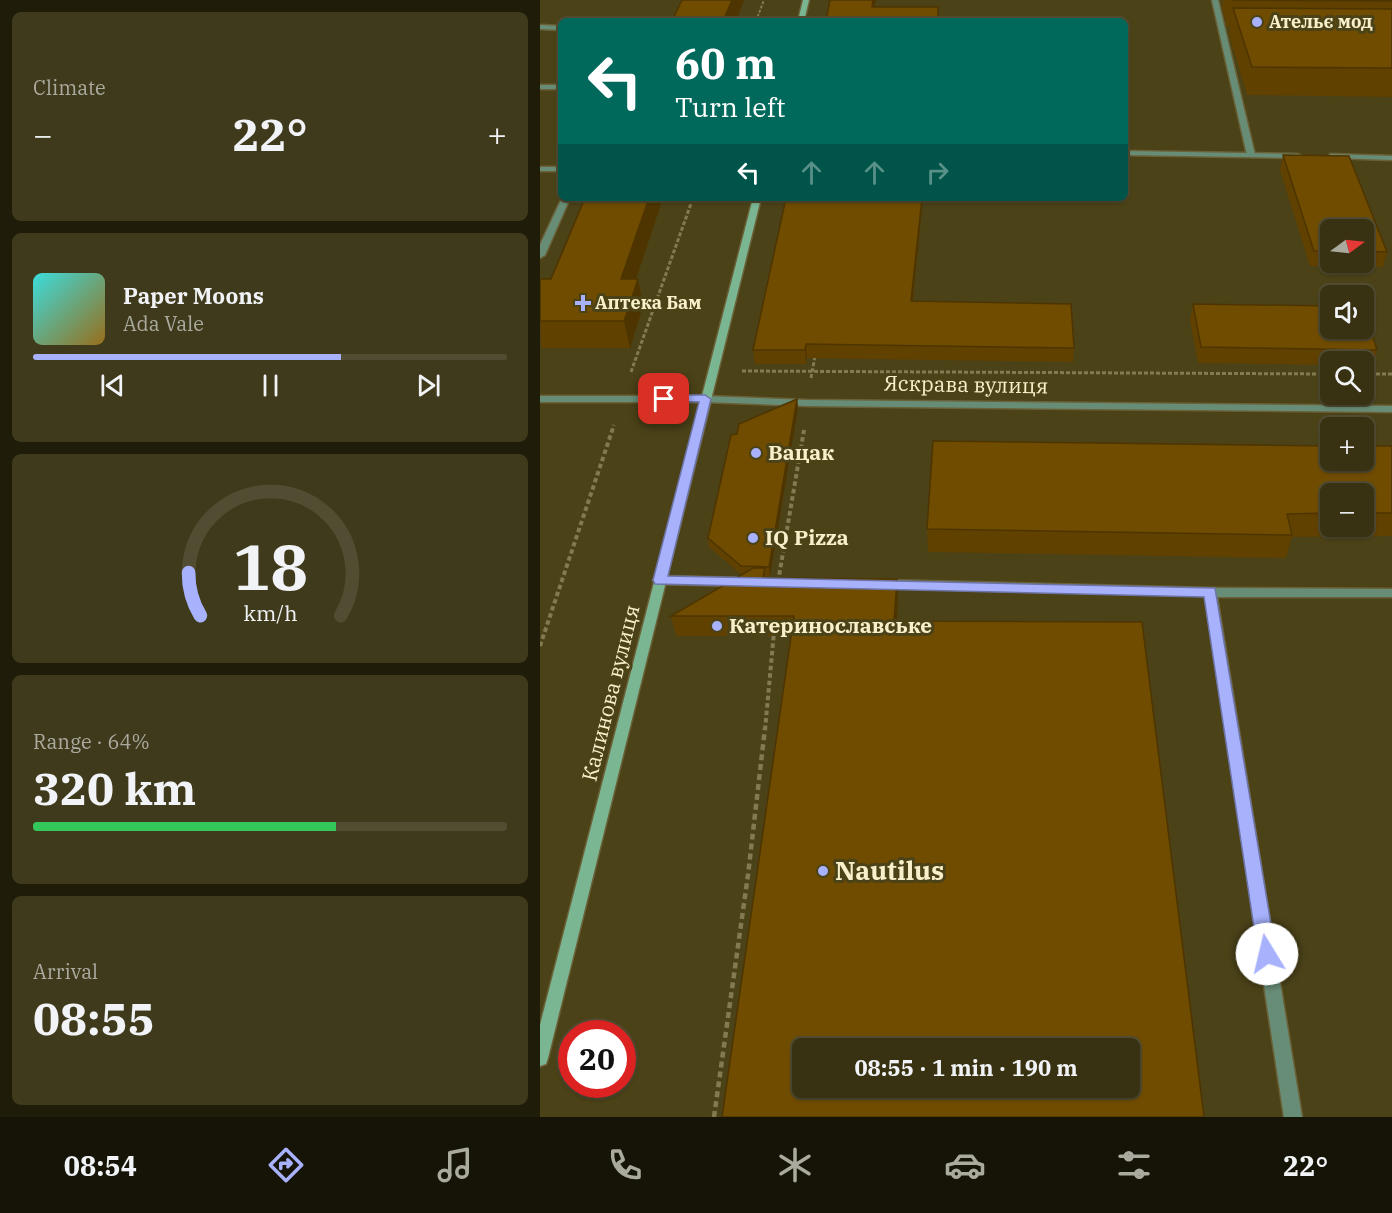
<!DOCTYPE html>
<html lang="en">
<head>
<meta charset="utf-8">
<style>
  :root { --surface:#383212; --page:#3f3a1b; --text:#f1f3f6; --muted:#abaa9f; --line:#524d32; --accent:#a7b1fc }
  body { margin:0; font-family:"IBM Plex Serif",serif; background:var(--page); color:var(--text); height:100vh; display:flex; flex-direction:column; font-size:22px; white-space:nowrap }
  * { box-sizing:border-box; margin:0 }
  p { font-size:20px; color:var(--muted) }
  .icon { flex:none; width:33px; height:33px; fill:none; stroke:currentColor; stroke-width:2; stroke-linecap:round; stroke-linejoin:round }
  .map { position:relative; flex:1; overflow:hidden }
  .drawer { display:flex; flex-direction:column; gap:12px; padding:12px; background:#1f1c0a; width:540px }
  .drawer>* { flex:none }
  .hud { position:absolute; left:18px; top:18px; width:570px; height:183px; border-radius:9px; box-shadow:0 2px 4px #0004,0 0 0 2px var(--line); background:#00695c; color:#fff; overflow:hidden }
  .needle { width:39px; rotate:75deg }
  .fabs { position:absolute; left:780px; top:219px; display:grid; gap:12px }
  .fabs a { display:grid; place-items:center; width:54px; height:54px; border-radius:9px; background:var(--surface); box-shadow:0 2px 4px #0004,0 0 0 2px var(--line); font-size:30px }
  .speed { position:absolute; left:18px; top:1020px; display:flex; gap:12px; font-size:30px; font-weight:700; text-align:center }
  .speed>* { display:grid; place-content:center; width:78px; height:78px; border-radius:50%; background:var(--surface); box-shadow:0 2px 4px #0004,0 0 0 2px var(--line); line-height:1 }
  .speed .limit { border:9px solid #d22; background:#fff; color:#111 }
  .pin { position:absolute; display:grid; place-items:center; width:51px; height:51px; color:#fff; margin:-26px; border-radius:12px; box-shadow:0 3px 9px #0006 }
  .me { position:absolute; width:66px; margin:-33px; rotate:351deg; stroke-linejoin:round; filter:drop-shadow(0 0 4px #0008) }
  .turn { display:flex; align-items:center; gap:21px; height:126px; padding:0 18px; font-size:27px }
  .turn .icon { width:78px; height:78px; stroke-width:2.5 }
  .turn b { display:block; font-size:42px; line-height:51px }
  .lanes { display:flex; align-items:center; height:57px; padding:0 18px; background:#0003; justify-content:center; gap:30px; direction:ltr }
  .lanes .off { opacity:.35 }
  .big { font-size:45px; font-weight:700; line-height:1.1 }
  .drawer .card { flex:1; display:flex; flex-direction:column; justify-content:center; gap:9px; min-width:0; padding:0 21px; border-radius:9px; background:var(--page) }
  .drawer .dial { align-items:center; gap:0 }
  .dial svg { height:156px; overflow:visible; fill:none; stroke:var(--line); stroke-width:7; stroke-linecap:round; text-anchor:middle }
  .dial text { fill:var(--text); stroke:none }
  .song { display:flex; align-items:center; gap:18px }
  .cover { width:72px; height:72px; border-radius:9px; background:linear-gradient(135deg,hsl(180 70% 55%),hsl(40 70% 35%)) }
  .played { height:6px; border-radius:3px; background:linear-gradient(90deg,var(--accent) 65%,var(--line) 65%) }
  .keys { display:flex; justify-content:space-around; direction:ltr }
  .heat { display:flex; justify-content:space-between; align-items:center; font-size:33px; direction:ltr }
  .charge { height:9px; border-radius:4px; background:linear-gradient(90deg,#34c759 64%,var(--line) 0) }
  .trip { position:absolute; left:252px; top:1038px; width:348px; height:60px; border-radius:9px; background:var(--surface); box-shadow:0 2px 4px #0004,0 0 0 2px var(--line); font-weight:700; line-height:60px; text-align:center }
  .dock { display:flex; height:96px; justify-content:space-around; align-items:center; background:#161407; color:var(--muted) }
  .dock .icon { width:42px; height:42px }
  .dock .selected { color:var(--accent) }
  .dock b { font-size:27px; color:var(--text) }
  main { display:flex; flex:1; min-height:0 }
  .map>svg:first-child { display:block }
</style>
</head>
<body>
<main>
<section class="drawer">
<div class="card"><p>Climate</p>
<div class="heat"><a>−</a><b class="big">22°</b><a>+</a></div>
</div>
<div class="card">
<div class="song"><i class="cover"></i><div><b>Paper Moons</b><p>Ada Vale</p></div></div>
<div class="played"></div>
<div class="keys"><svg class="icon" aria-label="previous" viewBox="0 0 24 24"><path d="M18 5L8 12l10 7zM5 5v14"/></svg><svg class="icon" aria-label="pause" viewBox="0 0 24 24"><path d="M8 5v14M16 5v14"/></svg><svg class="icon" aria-label="next" viewBox="0 0 24 24"><path d="M6 5l10 7-10 7zM19 5v14"/></svg></div>
</div>
<div class="card dial"><svg viewBox="0 0 100 80">
<path d="M14 69A42 42 0 1 1 86 69"/>
<path d="M14 69A42 42 0 0 1 8 47" stroke="#a7b1fc"/>
<text x="50" y="56" font-size="32" font-weight="700">18</text>
<text x="50" y="72" font-size="11">km/h</text>
</svg></div>
<div class="card"><p>Range · 64%</p><b class="big">320 km</b><div class="charge"></div></div>
<div class="card"><p>Arrival</p><b class="big">08:55</b></div>
</section>
<div class="map">
<svg width="852" height="1117" viewBox="0 0 852 1117">
  <rect width="100%" height="100%" fill="#4b4218"/>
  <g fill="none" stroke-linecap="round" stroke-linejoin="round">
    <g stroke="#6a6138" stroke-width="3">
      <g id="lane">
        <polygon points="672,0 678,0 715,155 714,157 707,155"/>
        <polygon points="0,25 21,26 21,30 0,29"/>
        <rect x="0" y="85" width="21" height="4"/>
        <rect x="0" y="167" width="21" height="4"/>
        <polygon points="22,198 30,198 5,255 0,258 0,245"/>
        <polygon points="119,576 205,578 211,582 205,586 119,584 113,580"/>
        <polygon points="343,580 670,588 852,589 852,597 677,597 762,1117 744,1117 665,596 343,588 337,584"/>
      </g>
    </g>
    <g stroke="#6a6138" stroke-width="3">
      <g id="street">
        <polygon points="585,151 758,154 762,156 758,158 585,155"/>
        <polygon points="790,154 852,156 852,160 793,158 790,158"/>
        <polygon points="0,396 165,396 267,400 852,406 852,412 267,406 165,402 0,402"/>
      </g>
    </g>
    <g stroke="#6a6138" stroke-width="3">
      <g id="secondary">
        <polygon points="263,0 269,0 264,21 258,21"/>
        <polygon points="213,198 221,198 8,1058 6,1064 0,1066 0,1025"/>
      </g>
    </g>
    <polyline stroke="#837a51" stroke-width="2" stroke-dasharray="3 1.5" stroke-linecap="butt" points="216,21 224,0"/>
    <g stroke="#837a51" stroke-width="3" stroke-dasharray="4 2" stroke-linecap="butt">
      <polyline points="202,371 790,374"/>
      <polyline points="91,372 153,198"/>
      <polyline points="824,374 852,374"/>
      <polyline points="271,378 275,356"/>
    </g>
    <g stroke="#837a51" stroke-width="4" stroke-dasharray="4.5 3" stroke-linecap="butt">
      <polyline points="238,582 264,430"/>
      <polyline points="0,646 74,425"/>
      <polyline points="225,730 234,632"/>
    </g>
    <polyline stroke="#837a51" stroke-width="4.5" stroke-dasharray="6 4" stroke-linecap="butt" points="174,1117 208,875 225,728"/>
    <use href="#lane" fill="#688d77" fill-rule="evenodd"/>
    <use href="#street" fill="#688d77" fill-rule="evenodd"/>
    <use href="#secondary" fill="#7bb693" fill-rule="evenodd"/>
  </g>
  <g fill="#604100" fill-rule="evenodd">
    <polygon points="683,0 852,0 852,97 707,95 689,35 690,27 687,27 682,7"/>
    <path d="M 743,155 L 809,156 L 847,252 L 843,267 L 770,266 L 740,170 ZM 790,230 L 824,230 L 824,262 L 790,262 Z"/>
    <polygon points="45,198 123,198 96,279 98,279 103,306 90,348 1,348 0,279 11,279"/>
    <polygon points="383,198 373,301 534,348 533,362 267,358 266,364 215,364 213,350"/>
    <polygon points="653,304 837,350 833,366 824,366 824,362 790,362 790,365 658,363 650,320"/>
    <polygon points="257,399 258,408 230,576 226,576 227,578 358,599 251,636 136,636 131,616 202,575 169,547 168,538 197,434"/>
    <path d="M 731,445 L 852,446 L 852,536 L 752,537 L 746,558 L 388,552 L 387,529 ZM 790,494 L 824,494 L 824,526 L 790,526 Z"/>
  </g>
  <g fill="#4e3500">
    <polygon points="192,0 204,0 196,21 183,21"/>
    <polygon points="333,0 336,0 332,19 332,7"/>
    <polygon points="109,198 123,198 87,306 81,279"/>
    <polygon points="382,198 383,198 371,316 371,301"/>
    <polygon points="98,279 103,306 90,348 84,321"/>
    <polygon points="266,344 267,358 266,364 265,350"/>
    <polygon points="257,399 258,408 230,576 229,567"/>
    <polygon points="357,579 358,599 356,641 354,621"/>
  </g>
  <g fill="#704c00" stroke="#4e3500" stroke-width="1.5" fill-rule="evenodd">
    <polygon points="142,0 192,0 183,21 132,21"/>
    <polygon points="290,0 333,0 332,7 398,7 398,21 286,21"/>
    <polygon points="691,0 852,0 852,1"/>
    <polygon points="693,8 852,9 852,68 712,67"/>
    <polygon points="743,155 809,156 847,252 824,251 824,230 790,230 790,251 774,251"/>
    <polygon points="45,198 109,198 81,279 98,279 84,321 0,321 0,279 11,279"/>
    <polygon points="246,198 382,198 371,301 531,304 534,348 266,344 265,350 213,350"/>
    <polygon points="653,304 790,306 790,328 824,328 824,310 837,350 661,347"/>
    <polygon points="257,399 229,567 201,566 168,538 191,435 197,434 199,424"/>
    <polygon points="393,441 790,446 790,460 824,460 824,446 852,446 852,513 824,513 824,494 790,494 790,513 747,514 752,535 387,529"/>
    <path d="M 213,568 L 225,568 L 223,578 L 357,579 L 354,621 L 602,622 L 664,1117 L 182,1117 L 254,616 L 131,616 ZM 262,1048 L 590,1048 L 590,1088 L 262,1088 Z"/>
  </g>
  <polygon fill="#a7b1fc" stroke="#6d73a4" stroke-width="1.5" points="124,395 165,395 171,399 128,576 675,588 736,954 734,960 727,962 721,960 718,954 664,597 115,584 113,580 159,402 120,401 120,396"/>
  <g fill="#a7b1fc" stroke="#4b4218" stroke-width="2">
    <circle cx="717" cy="22" r="6"/>
    <path d="M40 294h6v6h6v6h-6v6h-6v-6h-6v-6h6z"/>
    <circle cx="216" cy="453" r="6"/>
    <circle cx="213" cy="538" r="6"/>
    <circle cx="177" cy="626" r="6"/>
    <circle cx="283" cy="871" r="6"/>
  </g>
  <g text-anchor="middle" stroke-width="6" stroke-linejoin="round" paint-order="stroke">
    <g font-size="18" font-weight="bold" fill="#f8f0ca" stroke="#4b4218" text-anchor="start">
      <text x="729" y="28">Ательє мод</text>
      <text x="55" y="309">Аптека Бам</text>
    </g>
    <g font-size="21" fill="#f8f0ca" stroke="#4b4218">
      <text transform="translate(426 385) rotate(1)" y="7">Яскрава вулиця</text>
      <text transform="translate(71 693) rotate(-76)" y="7">Калинова вулиця</text>
    </g>
    <g font-size="21" font-weight="bold" fill="#f8f0ca" stroke="#4b4218" text-anchor="start">
      <text x="228" y="460">Вацак</text>
      <text x="225" y="545">IQ Pizza</text>
      <text x="189" y="633">Катеринославське</text>
    </g>
    <g font-size="26" font-weight="bold" fill="#f8f0ca" stroke="#4b4218" text-anchor="start">
      <text x="295" y="880">Nautilus</text>
    </g>
  </g>
</svg>
<div class="fabs">
<a><svg class="needle" viewBox="-14 -14 28 28"><path d="M0-13l5 13h-10z" fill="#e53935"/><path d="M0 13l5-13h-10z" fill="#abaa9f"/></svg></a>
<a><svg class="icon" aria-label="sound" viewBox="0 0 24 24"><path d="M4 9h4l5-4v14l-5-4H4zM17 9q2 3 0 6"/></svg></a>
<a><svg class="icon" aria-label="search" viewBox="0 0 24 24"><circle cx="10" cy="10" r="6"/><path d="M15 15l6 6"/></svg></a>
<a>+</a>
<a>−</a>
</div>
<div class="speed"><div class="limit">20</div></div>
<div class="pin" style="left:124px;top:399px;background:#d93025"><svg class="icon" aria-label="arrive" viewBox="0 0 24 24"><path d="M6 21V4h12l-3 4 3 4H6"/></svg></div>
<svg class="me" style="left:727px;top:954px" viewBox="-20 -20 40 40"><circle r="19" fill="#fff"/><path d="M0-13L10 11 0 6-10 11z" fill="#a7b1fc"/></svg>
<div class="trip">08:55 · 1 min · 190 m</div>
<div class="hud">
<div class="turn"><svg class="icon" aria-label="left" viewBox="0 0 24 24"><path d="M17 20v-9H6M10 6l-5 5 5 5"/></svg><div><b>60 m</b>Turn left</div></div>
<div class="lanes"><svg class="icon" aria-label="left" viewBox="0 0 24 24"><path d="M17 20v-9H6M10 6l-5 5 5 5"/></svg><svg class="icon off" aria-label="ahead" viewBox="0 0 24 24"><path d="M12 20V5M6 11l6-6 6 6"/></svg><svg class="icon off" aria-label="ahead" viewBox="0 0 24 24"><path d="M12 20V5M6 11l6-6 6 6"/></svg><svg class="icon off" aria-label="right" viewBox="0 0 24 24"><path d="M7 20v-9h11M14 6l5 5-5 5"/></svg></div>
</div>
</div>
</main>
<nav class="dock">
<b>08:54</b>
<svg class="icon selected" aria-label="directions" viewBox="0 0 24 24"><path d="M12 3l9 9-9 9-9-9zM9 14v-3h6M13 9l2 2-2 2"/></svg>
<svg class="icon" aria-label="music" viewBox="0 0 24 24"><path d="M9 18V5l10-2v13"/><circle cx="6" cy="18" r="3"/><circle cx="16" cy="16" r="3"/></svg>
<svg class="icon" aria-label="phone" viewBox="0 0 24 24"><path d="M5 4h4l2 5-3 2q2 4 5 5l2-3 5 2v4C11 20 4 13 5 4z"/></svg>
<svg class="icon" aria-label="climate" viewBox="0 0 24 24"><path d="M12 3v18M4 7l16 10M4 17L20 7"/></svg>
<svg class="icon" aria-label="car" viewBox="0 0 24 24"><path d="M5 17H2v-5l4-1 3-4h7l3 4 3 1v5h-3M9 17h6M6 11h13"/><circle cx="7" cy="17" r="2"/><circle cx="17" cy="17" r="2"/></svg>
<svg class="icon" aria-label="filters" viewBox="0 0 24 24"><path d="M4 7h16M4 17h16"/><circle cx="9" cy="7" r="2"/><circle cx="15" cy="17" r="2"/></svg>
<b>22°</b>
</nav>
</body>
</html>
